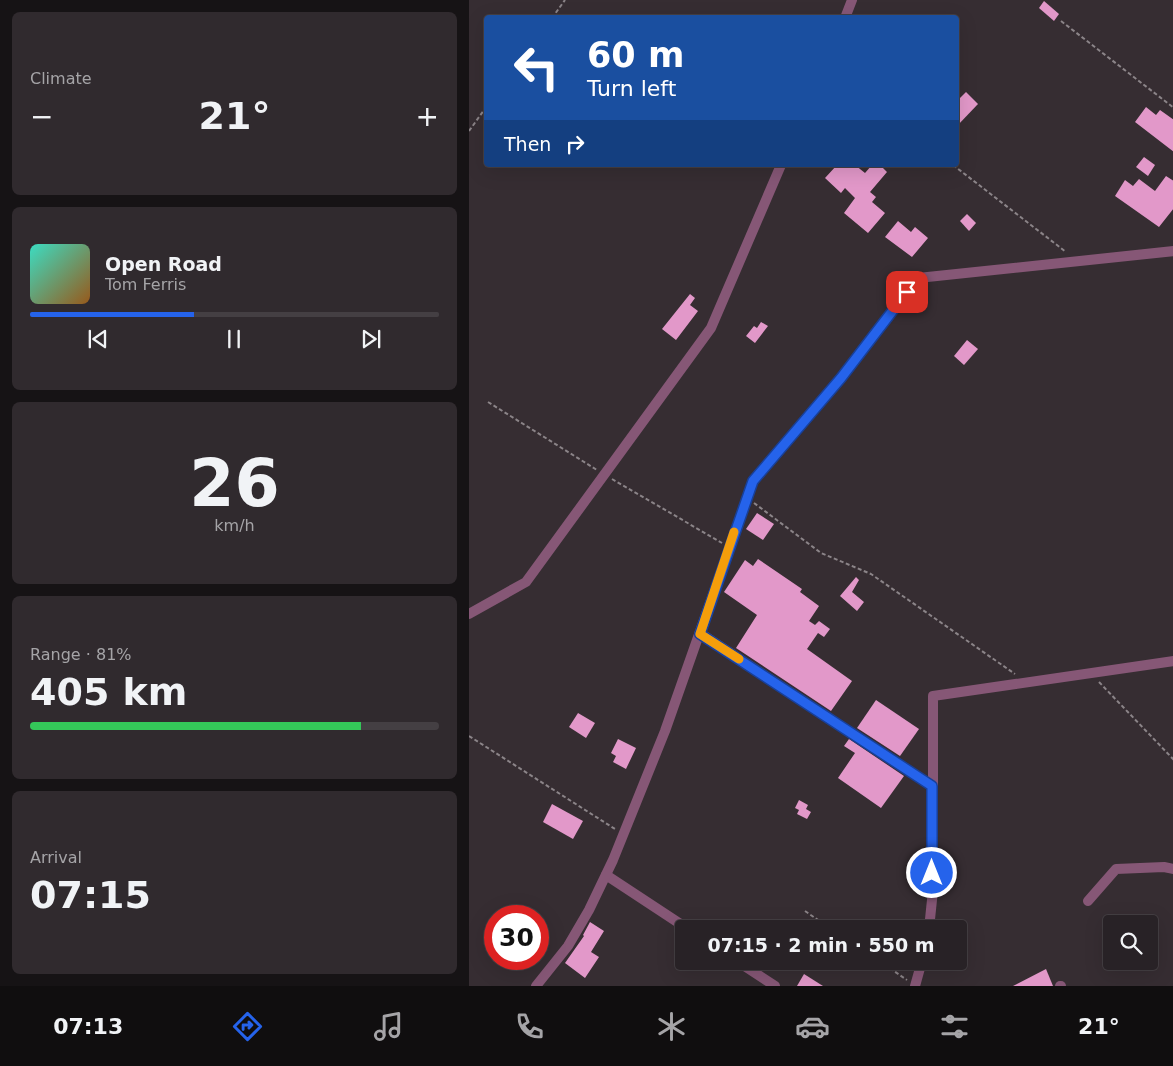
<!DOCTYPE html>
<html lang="en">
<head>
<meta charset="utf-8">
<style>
  :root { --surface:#282226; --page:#302a2e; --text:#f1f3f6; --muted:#a5a4a7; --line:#443f43; --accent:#2563eb }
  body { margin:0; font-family:"DejaVu Sans",sans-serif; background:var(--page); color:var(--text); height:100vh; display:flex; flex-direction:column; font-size:19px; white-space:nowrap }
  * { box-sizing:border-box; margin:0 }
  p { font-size:16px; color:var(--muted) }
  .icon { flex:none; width:28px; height:28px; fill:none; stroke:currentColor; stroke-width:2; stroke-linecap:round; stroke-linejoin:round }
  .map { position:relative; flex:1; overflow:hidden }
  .side { display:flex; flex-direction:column; gap:12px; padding:12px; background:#161315; width:469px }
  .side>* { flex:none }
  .guide { position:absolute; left:15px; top:15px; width:475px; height:152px; border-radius:5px; box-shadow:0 5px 20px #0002,0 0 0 1px var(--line); background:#1a4fa0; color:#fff; overflow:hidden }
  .buttons { position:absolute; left:634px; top:915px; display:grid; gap:10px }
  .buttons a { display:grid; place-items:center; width:55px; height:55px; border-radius:5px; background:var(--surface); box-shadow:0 5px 20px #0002,0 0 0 1px var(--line); font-size:25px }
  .speed { position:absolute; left:15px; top:905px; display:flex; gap:10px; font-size:25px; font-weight:700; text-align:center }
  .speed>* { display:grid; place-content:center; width:65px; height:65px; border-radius:50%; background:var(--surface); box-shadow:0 5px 20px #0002,0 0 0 1px var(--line); line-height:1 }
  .speed .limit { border:8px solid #d22; background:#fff; color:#111 }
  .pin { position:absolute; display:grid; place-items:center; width:42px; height:42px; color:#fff; margin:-21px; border-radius:10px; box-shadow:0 2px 8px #0006 }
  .me { position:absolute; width:55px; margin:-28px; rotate:0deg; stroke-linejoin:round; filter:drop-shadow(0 0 4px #0008) }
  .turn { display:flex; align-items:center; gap:18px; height:105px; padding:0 20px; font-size:22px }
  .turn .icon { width:65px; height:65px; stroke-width:2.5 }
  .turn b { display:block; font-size:35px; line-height:42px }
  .then { display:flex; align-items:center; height:48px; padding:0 20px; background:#0003; gap:10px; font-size:19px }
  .big { font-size:38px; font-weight:700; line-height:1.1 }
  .side .card { flex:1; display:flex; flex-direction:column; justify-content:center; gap:8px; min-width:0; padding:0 18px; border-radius:8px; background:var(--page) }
  .side .dial { align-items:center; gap:0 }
  .dial b { font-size:65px; line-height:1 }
  .song { display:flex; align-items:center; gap:15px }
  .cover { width:60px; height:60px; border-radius:8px; background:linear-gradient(135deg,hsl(170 70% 55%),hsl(30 70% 35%)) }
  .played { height:5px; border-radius:2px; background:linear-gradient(90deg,var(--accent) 40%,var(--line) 40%) }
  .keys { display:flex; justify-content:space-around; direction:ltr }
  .heat { display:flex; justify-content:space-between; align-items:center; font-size:28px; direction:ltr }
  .charge { height:8px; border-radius:4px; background:linear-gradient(90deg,#34c759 81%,var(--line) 0) }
  .trip { position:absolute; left:206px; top:920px; width:292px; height:50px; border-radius:5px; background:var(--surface); box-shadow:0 5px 20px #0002,0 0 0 1px var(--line); font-weight:700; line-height:50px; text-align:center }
  .tabs { display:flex; height:80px; justify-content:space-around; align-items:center; background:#100e0f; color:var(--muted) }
  .tabs .icon { width:35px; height:35px }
  .tabs .selected { color:var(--accent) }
  .tabs b { font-size:22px; color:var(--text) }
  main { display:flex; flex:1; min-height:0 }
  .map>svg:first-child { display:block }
</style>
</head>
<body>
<main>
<section class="side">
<div class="card"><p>Climate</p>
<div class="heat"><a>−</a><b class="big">21°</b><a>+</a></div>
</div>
<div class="card">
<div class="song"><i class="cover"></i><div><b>Open Road</b><p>Tom Ferris</p></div></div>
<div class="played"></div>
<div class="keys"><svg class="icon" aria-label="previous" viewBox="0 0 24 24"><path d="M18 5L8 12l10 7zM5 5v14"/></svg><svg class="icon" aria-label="pause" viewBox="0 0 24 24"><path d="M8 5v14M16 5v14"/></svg><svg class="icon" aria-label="next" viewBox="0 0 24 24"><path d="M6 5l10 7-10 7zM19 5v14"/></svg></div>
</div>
<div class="card dial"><b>26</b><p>km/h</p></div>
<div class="card"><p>Range · 81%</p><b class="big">405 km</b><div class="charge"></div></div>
<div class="card"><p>Arrival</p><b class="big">07:15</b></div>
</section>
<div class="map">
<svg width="705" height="986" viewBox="0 0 705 986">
  <rect width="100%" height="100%" fill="#362d32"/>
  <g fill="#e298c9">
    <polygon points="575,1 590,14 585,21 570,8"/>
    <polygon points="497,92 509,104 488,126 488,101"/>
    <polygon points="677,107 687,115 691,110 705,120 705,152 666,122"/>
    <polygon points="675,157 686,165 679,176 667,167"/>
    <polygon points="368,165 386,165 396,173 403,165 411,165 418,172 401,192 407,197 403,202 416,213 399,233 375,213 386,198 376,188 372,193 356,178"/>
    <polygon points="697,176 705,181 705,208 690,227 646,196 656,180 664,186 670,179 686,191"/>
    <polygon points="498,214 507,223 500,231 491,221"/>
    <polygon points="429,221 442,232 446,227 459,238 443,257 416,237"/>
    <polygon points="221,294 226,298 221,305 229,311 207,340 193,329"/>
    <polygon points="292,322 299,326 286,343 277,336 285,326 288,328"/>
    <polygon points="498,340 509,349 495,365 485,356"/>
    <polygon points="288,513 305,524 294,540 277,529"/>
    <polygon points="289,559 333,589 331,592 350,606 340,621 346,625 350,621 361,629 355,637 349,633 338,649 383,681 362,711 267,648 288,615 255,592 276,560 284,566"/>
    <polygon points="387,577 390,580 383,592 395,602 388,611 371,596"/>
    <polygon points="407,700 450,729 431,756 388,728"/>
    <polygon points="109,713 126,723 117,738 100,727"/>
    <polygon points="149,739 167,748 157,769 144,762 147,756 142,753"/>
    <polygon points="380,739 435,776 412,808 369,778 386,753 375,746"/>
    <polygon points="330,800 339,805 337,809 342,812 338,819 328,814 330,810 326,808"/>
    <polygon points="83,804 114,821 104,839 74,822"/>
    <polygon points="121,922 135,931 122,952 130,957 116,978 96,963 115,936 114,935"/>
    <polygon points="577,969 584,986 544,986"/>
    <polygon points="335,974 354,986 328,986"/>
  </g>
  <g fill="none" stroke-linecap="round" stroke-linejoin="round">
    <g stroke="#8b8488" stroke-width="2" stroke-dasharray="4 2.5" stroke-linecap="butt">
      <polyline points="83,18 96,0"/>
      <polyline points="592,21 705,108"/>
      <polyline points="0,131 18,106"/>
      <polyline points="484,165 597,252"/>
      <polyline points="19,402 128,470"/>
      <polyline points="143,479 253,543"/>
      <polyline points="285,503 352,553 402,574 546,674"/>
      <polyline points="630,682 705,760"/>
      <polyline points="0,736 146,829"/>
      <polyline points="336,911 362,929"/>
      <polyline points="410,961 438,980"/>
    </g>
    <g stroke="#865776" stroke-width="10">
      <polyline points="376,18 383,0"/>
      <polyline points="0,614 57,582 242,328 312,165"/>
      <polyline points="231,633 463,786"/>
      <polyline points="137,875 219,929"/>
      <polyline points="619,901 647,869 695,867 705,869"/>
      <polyline points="460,929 464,890 464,696 705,661"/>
      <polyline points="268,961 306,986"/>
      <polyline points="67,986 99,946 120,910 144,860 196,731 284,481 372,378 449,278 705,251"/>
      <polyline points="446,986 453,961"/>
      <polyline points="591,986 592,986"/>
    </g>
  </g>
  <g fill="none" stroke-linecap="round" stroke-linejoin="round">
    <g stroke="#184099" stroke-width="12">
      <polyline id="route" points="438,292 372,378 284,481 231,634 463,786 463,873"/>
    </g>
    <use href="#route" stroke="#2563eb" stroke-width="9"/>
    <polyline stroke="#f59e0b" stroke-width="9" points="265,532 231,634 270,659"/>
  </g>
</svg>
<div class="buttons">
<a><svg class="icon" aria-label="search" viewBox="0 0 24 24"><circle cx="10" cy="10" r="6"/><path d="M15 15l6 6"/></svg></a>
</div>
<div class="speed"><div class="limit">30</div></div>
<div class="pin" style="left:438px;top:292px;background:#d93025"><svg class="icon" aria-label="arrive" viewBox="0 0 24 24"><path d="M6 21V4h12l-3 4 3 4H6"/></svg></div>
<svg class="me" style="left:463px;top:873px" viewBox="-20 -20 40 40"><circle r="17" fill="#2563eb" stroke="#fff" stroke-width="3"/><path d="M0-11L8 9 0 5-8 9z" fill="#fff"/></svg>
<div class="trip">07:15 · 2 min · 550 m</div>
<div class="guide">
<div class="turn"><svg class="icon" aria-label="left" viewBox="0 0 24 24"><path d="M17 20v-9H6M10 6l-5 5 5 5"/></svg><div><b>60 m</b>Turn left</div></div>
<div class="then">Then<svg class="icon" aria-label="right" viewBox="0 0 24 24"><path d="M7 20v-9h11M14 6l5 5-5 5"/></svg></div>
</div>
</div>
</main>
<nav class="tabs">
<b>07:13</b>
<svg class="icon selected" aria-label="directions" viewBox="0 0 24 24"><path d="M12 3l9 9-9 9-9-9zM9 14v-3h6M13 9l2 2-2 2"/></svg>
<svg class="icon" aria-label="music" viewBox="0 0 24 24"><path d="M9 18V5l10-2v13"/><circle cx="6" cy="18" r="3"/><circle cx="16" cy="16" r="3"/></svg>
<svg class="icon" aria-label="phone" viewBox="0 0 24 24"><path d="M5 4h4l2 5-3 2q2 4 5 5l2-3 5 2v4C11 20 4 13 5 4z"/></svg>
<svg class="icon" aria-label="climate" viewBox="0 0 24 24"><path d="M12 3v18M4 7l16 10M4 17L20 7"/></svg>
<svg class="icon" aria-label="car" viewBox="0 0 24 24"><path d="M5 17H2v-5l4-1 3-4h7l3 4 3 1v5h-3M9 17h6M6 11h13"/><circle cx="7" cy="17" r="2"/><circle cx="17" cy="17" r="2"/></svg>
<svg class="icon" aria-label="filters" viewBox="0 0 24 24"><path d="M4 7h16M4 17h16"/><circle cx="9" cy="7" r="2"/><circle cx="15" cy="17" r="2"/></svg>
<b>21°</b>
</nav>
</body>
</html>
